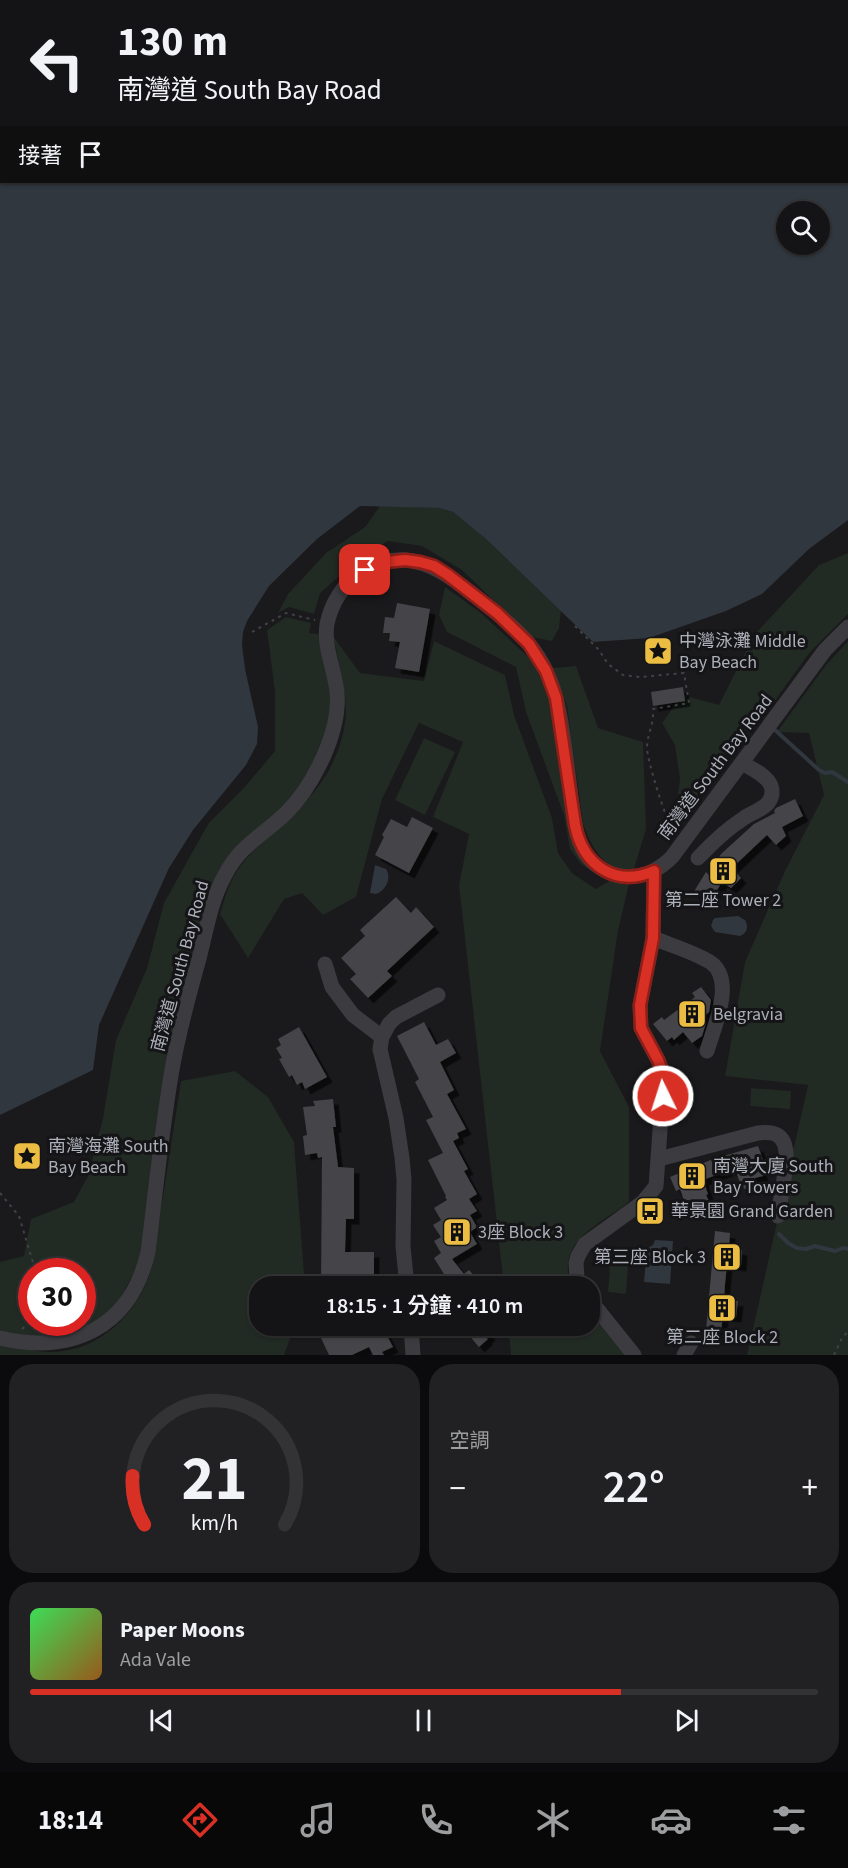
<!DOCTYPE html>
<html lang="zh-TW">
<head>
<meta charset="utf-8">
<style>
  :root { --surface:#141315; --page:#212022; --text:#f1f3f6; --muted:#9d9ea0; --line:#333234; --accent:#d93025 }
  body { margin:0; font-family:"Source Sans 3","Noto Sans TC",sans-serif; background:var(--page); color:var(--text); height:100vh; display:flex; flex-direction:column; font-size:22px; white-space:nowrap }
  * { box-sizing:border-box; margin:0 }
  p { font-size:20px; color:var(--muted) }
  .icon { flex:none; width:33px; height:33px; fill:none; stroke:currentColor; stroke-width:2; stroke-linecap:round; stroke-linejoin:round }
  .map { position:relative; height:1355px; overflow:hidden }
  .sheet { display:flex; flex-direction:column; gap:9px; padding:9px; background:#0b0a0c; flex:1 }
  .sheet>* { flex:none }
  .banner { position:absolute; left:0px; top:0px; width:849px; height:183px; box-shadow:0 2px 4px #0004,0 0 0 2px var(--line); background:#141315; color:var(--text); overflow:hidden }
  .controls { position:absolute; left:776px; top:201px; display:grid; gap:12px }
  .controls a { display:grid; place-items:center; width:54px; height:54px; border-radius:50%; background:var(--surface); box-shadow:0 2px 4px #0004,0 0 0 2px var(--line); font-size:30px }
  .speed { position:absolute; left:18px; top:1258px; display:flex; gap:12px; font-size:30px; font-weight:700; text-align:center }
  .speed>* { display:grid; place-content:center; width:78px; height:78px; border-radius:50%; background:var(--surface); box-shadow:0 2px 4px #0004,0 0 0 2px var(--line); line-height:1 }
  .speed .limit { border:9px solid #d22; background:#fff; color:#111 }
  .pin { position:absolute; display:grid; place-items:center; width:51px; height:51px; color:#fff; margin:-26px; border-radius:12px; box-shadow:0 3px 9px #0006 }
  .me { position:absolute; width:66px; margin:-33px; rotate:356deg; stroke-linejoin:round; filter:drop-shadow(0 0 4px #0008) }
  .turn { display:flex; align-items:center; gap:21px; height:126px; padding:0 18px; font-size:27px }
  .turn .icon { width:78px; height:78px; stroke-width:2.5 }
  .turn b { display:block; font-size:42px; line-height:51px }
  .then { display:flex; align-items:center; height:57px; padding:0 18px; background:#0003; gap:12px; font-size:22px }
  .big { font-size:45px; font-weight:600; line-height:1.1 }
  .sheet .tile { flex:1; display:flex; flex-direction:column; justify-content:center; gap:9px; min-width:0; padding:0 21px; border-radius:24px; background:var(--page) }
  .sheet .dial { align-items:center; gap:0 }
  .dial svg { height:156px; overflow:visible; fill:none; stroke:var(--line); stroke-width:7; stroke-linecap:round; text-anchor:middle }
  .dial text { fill:var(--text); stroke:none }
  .song { display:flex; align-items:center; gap:18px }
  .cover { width:72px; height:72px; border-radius:9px; background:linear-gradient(135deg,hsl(130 70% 55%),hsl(30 70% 35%)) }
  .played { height:6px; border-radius:3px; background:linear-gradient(90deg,var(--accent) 75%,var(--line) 75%) }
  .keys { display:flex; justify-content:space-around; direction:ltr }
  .heat { display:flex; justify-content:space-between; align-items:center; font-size:33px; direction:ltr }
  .sheet .tiles { flex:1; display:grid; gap:9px; grid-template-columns:1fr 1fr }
  .tile:last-child { grid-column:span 2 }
  .trip { position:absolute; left:249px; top:1276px; width:351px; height:60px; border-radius:24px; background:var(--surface); box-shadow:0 2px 4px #0004,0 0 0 2px var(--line); font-weight:600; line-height:60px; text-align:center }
  .dock { display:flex; height:96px; justify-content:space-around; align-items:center; background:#080808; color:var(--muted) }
  .dock .icon { width:42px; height:42px }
  .dock .current { color:var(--accent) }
  .dock b { font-size:27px; color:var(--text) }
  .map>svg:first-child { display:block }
</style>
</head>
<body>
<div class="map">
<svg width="848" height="1355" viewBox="0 0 848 1355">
  <defs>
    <filter id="shadow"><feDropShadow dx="5.5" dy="5.5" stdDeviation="0" flood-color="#0009"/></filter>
  </defs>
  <rect width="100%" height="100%" fill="#1a191c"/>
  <g fill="#212a23" fill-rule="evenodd">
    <polygon points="380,506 439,508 453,512 486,539 561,611 559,628 552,641 531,637 462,570 422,546 388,541 358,560 320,593 314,614 289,607 278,613 288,594 326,553 365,527"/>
    <polygon points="848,553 848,614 810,652 753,731 743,730 694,803 678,794 680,779 675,745 662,723 682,695 719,705 754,635 819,565"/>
    <polygon points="445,587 481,613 541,669 554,709 588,861 593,872 581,864 570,849 564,815 526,712 516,667 447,632 439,615"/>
    <path d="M 286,617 L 311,623 L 309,633 L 325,635 L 335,692 L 327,758 L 247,846 L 209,911 L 144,1255 L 111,1315 L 62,1341 L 0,1332 L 0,1262 L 24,1256 L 31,1219 L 74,1202 L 88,1176 L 103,1118 L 116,1040 L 147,968 L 164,903 L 208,824 L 243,789 L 275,751 L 275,692 L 267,630 ZM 32,1272 L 82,1272 L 82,1323 L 32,1323 Z"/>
    <path d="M 333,636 L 360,673 L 424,681 L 434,641 L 505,675 L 514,715 L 552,818 L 558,853 L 572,873 L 596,889 L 614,878 L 629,884 L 618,931 L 600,1051 L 629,1107 L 629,1201 C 624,1207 617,1211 610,1215 C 583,1234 559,1249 571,1287 L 504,1287 L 459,885 L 469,834 L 433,817 L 463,742 L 419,723 L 382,799 L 356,897 L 323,915 L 302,893 L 284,899 L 248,958 L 220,914 C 225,896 230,879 242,864 C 250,853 261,844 271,835 C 308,801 337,775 345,722 C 349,699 338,660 333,636 Z"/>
    <polygon points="848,641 848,1355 747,1355 808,1085 725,1076 745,962 785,871 824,795 809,733 777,732 826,665"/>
    <path d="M 576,666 L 598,728 L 643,742 L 646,829 L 633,872 C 627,870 619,869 614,867 C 597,859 589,840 583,824 L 567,706 L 553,668 Z"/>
    <polygon points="424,738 455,752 425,815 395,800"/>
    <path d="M 235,1071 L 268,1097 L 294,1142 L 305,1287 L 260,1287 L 260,1326 L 295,1326 L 284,1355 L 0,1355 L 0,1343 C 20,1349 43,1354 64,1351 C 107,1345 142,1306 152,1266 L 181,1081 Z"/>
    <polygon points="751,1088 791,1091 790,1109 750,1106"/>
    <polygon points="611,1252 629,1253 626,1294 608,1292"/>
    <polygon points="590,1313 625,1355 511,1355 508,1326 590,1326"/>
  </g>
  <g fill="#30373f" fill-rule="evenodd">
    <path d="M 0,0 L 848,0 L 848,520 L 809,549 L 762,594 L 726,611 L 649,638 L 593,642 L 486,539 L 453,512 L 439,508 L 360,506 L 317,539 L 269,586 L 247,621 L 243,632 L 242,645 L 245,669 L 258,727 L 257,744 L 246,765 L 193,830 L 169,868 L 99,1025 L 93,1070 L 0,1115 ZM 2,2 L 848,2 L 848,182 L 2,182 ZM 786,212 L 819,212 L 819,244 L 786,244 Z"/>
    <path d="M 375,865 L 386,869 C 392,878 386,890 376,894 L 370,893 Z"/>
    <path d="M 738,916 L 745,920 C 749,927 747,933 740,936 L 715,932 L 711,926 L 713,920 L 715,918 Z"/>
    <polygon points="655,1240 673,1241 670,1284 644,1282 647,1248 653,1245"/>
  </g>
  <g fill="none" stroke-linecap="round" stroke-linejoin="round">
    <g stroke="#30373f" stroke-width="4">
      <polyline points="775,730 819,770 825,773 832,772 848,782"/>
      <polyline points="779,1234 788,1243 797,1248 806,1249 815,1246 835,1251 843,1248 848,1249"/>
    </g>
  </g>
  <g fill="#444448" filter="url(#shadow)">
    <polygon points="397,603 430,609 419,672 395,668 400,642 389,641 390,633 383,633 385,617 394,618"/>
    <polygon points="683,687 685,701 653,706 651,692"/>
    <polygon points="795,799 803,816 782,827 786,836 776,845 767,835 732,868 741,878 731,888 722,882 709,903 693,893 706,872 709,875 721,854 754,824 775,813 774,811 776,808"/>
    <polygon points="412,817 433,828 409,873 375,855 384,837 382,835 391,819 407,827"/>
    <polygon points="396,897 411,913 416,907 434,927 387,971 392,976 368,998 350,979 356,974 341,958 365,936 360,930"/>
    <polygon points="701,987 711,1000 709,1012 702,1018 706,1023 702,1036 692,1043 683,1032 674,1040 672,1037 667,1041 653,1024 662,1017 664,1020 695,997 692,993"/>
    <polygon points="424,1022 436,1045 448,1039 456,1053 440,1062 454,1090 447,1094 466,1129 457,1133 459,1138 453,1141 468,1169 464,1171 477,1194 469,1199 477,1211 470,1215 477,1227 470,1232 477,1244 452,1259 464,1274 469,1270 477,1279 468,1287 432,1287 443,1277 442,1276 444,1274 434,1258 441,1253 434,1241 441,1237 433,1225 441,1220 434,1208 447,1200 445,1197 446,1196 428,1160 443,1153 426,1120 433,1117 415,1082 419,1079 397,1036"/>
    <polygon points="299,1027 327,1077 305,1089 302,1082 297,1085 292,1075 289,1077 279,1059 282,1058 276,1048 281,1045 278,1039"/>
    <polygon points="333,1099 336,1127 333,1127 338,1167 354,1168 354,1219 346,1219 345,1252 374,1252 374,1275 345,1275 345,1287 321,1287 322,1157 318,1158 317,1153 305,1155 303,1136 307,1135 303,1107 315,1106 313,1101"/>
    <polygon points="758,1146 763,1160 759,1161 763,1176 755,1178 757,1185 744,1189 742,1182 740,1183 735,1168 703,1180 708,1194 706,1195 709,1201 696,1206 693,1200 685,1203 680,1189 676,1191 670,1177 713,1159"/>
    <polygon points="715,1231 730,1233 729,1248 742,1250 741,1266 727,1264 725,1284 724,1300 738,1301 736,1317 723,1316 721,1331 706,1330"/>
    <polygon points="361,1326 382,1326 393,1347 382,1352 384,1355 373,1355 369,1347 352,1355 329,1355 321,1338 343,1328 346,1333"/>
    <polygon points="461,1326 482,1326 490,1335 486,1338 488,1339 479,1347"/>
  </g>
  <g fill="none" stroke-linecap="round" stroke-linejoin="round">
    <g stroke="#414247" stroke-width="2" stroke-dasharray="3 4.5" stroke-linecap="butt">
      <path d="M 575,626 L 599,650 L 608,664 L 623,675 L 640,677 L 684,673 L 689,703 L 653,709 C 654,724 648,732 647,746 C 646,758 666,820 673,831"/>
      <polyline points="252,632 286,613 315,620"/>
      <polyline points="0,1193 19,1216 35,1269 46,1272"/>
      <polyline points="22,1329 32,1321"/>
      <polyline points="834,1355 841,1340 848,1331"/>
    </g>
    <g stroke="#3b3b40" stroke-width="15">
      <path d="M 698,858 C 712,843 727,829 744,818 C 751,813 762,810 768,803 C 772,798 773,792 771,786 C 767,775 752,769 742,763"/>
      <path d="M 653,938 C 670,945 694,952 710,962 C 736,979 714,1027 707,1051"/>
      <polyline points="325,964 332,987 353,1015 382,1037"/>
      <path d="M 659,1159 L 758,1133 C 792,1128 787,1156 784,1179 C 782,1191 780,1204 778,1216"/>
      <polyline points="407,1287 403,1246 404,1179 402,1158 396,1118 380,1049 382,1037 389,1024 396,1017 438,995"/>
      <polyline points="580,1287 577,1278 576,1263 578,1256 585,1244 643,1202 656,1186 664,1075 658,1060 641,1028 640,1005 653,938 654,871"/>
      <polyline points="590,1300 634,1355"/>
      <polyline points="411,1326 413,1355"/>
      <path d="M 0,1338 C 73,1355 131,1327 148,1252 C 156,1189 162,1126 173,1064 C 180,1028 189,994 199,959 C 206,931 211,900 225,875 C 241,844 264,835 287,812 C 300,799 311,782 319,766 C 332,740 342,708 335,680 C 331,660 324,644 327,624 C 331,604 343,584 361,572 C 408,543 444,571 480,600 C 495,612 510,623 523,637 C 539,654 550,675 556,698 C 564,730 567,765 571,798 C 574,816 575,837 585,853 C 593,865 607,874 621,876 C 642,879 658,871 672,857 L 825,650 L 848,627"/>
      <polyline points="684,1355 691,1343"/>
    </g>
  </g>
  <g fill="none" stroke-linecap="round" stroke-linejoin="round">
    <g stroke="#8d1f18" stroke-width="15">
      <path id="route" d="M 365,570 L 387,562 L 405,560 L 420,562 L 434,566 L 448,575 L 497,613 L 529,644 L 546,671 L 556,698 L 575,825 C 583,865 615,888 654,871 L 653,938 L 640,1005 L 641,1028 L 658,1060 L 664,1076 L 663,1096"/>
    </g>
    <use href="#route" stroke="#d93025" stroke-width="10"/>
  </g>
  <defs>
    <g id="sight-square" transform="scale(1.5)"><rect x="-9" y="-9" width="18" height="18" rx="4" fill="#ebbd42" stroke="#151417"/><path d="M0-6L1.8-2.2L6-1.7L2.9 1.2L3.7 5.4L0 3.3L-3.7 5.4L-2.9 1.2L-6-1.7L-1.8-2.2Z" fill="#111"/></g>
    <g id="building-square" transform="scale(1.5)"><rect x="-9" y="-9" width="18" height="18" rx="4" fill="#ebbd42" stroke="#151417"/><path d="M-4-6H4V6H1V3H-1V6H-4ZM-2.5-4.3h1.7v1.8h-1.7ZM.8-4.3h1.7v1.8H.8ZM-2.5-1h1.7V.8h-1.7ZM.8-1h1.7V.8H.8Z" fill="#111"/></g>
    <g id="bus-square" transform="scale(1.5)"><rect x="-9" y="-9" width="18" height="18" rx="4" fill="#ebbd42" stroke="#151417"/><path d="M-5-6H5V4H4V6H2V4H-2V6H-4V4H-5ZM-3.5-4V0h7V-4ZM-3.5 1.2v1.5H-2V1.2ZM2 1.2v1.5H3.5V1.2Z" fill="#111"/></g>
  </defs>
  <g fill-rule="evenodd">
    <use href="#sight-square" x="658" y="651"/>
    <use href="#building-square" x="723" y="871"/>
    <use href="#building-square" x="692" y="1014"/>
    <use href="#sight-square" x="27" y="1156"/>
    <use href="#building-square" x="692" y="1176"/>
    <use href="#bus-square" x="650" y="1211"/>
    <use href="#building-square" x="457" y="1232"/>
    <use href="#building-square" x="727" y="1257"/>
    <use href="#building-square" x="722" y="1308"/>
  </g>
  <g text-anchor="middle" stroke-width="6" stroke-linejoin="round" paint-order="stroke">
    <g font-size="18" fill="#acb0ba" stroke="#151417" text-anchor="start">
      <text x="679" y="647">中灣泳灘 Middle<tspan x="679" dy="21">Bay Beach</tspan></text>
      <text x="723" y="906" text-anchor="middle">第二座 Tower 2</text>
      <text x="713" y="1020">Belgravia</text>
      <text x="48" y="1152">南灣海灘 South<tspan x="48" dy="21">Bay Beach</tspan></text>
      <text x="713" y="1172">南灣大廈 South<tspan x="713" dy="21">Bay Towers</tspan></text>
      <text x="671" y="1217">華景園 Grand Garden</text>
      <text x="478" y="1238">3座 Block 3</text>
      <text x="706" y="1263" text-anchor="end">第三座 Block 3</text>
      <text x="722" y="1343" text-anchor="middle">第二座 Block 2</text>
    </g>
    <g font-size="18" fill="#acb0ba" stroke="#151417">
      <text transform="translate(715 767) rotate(-53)" y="6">南灣道 South Bay Road</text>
      <text transform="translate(180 966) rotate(-75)" y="6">南灣道 South Bay Road</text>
    </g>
  </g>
</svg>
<div class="controls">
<a><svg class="icon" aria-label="search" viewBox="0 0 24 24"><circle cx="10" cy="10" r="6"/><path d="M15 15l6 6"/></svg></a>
</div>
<div class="speed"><div class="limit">30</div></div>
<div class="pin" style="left:365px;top:570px;background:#d93025"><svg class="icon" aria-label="arrive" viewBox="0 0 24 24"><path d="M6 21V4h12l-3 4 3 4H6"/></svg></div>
<svg class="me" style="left:663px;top:1096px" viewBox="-20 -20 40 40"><circle r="17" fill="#d93025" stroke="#fff" stroke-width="3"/><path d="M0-11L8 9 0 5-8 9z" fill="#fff"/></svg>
<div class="trip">18:15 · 1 分鐘 · 410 m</div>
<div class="banner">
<div class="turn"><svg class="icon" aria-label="left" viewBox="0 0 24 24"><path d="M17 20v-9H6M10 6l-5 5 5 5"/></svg><div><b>130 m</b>南灣道 South Bay Road</div></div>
<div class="then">接著<svg class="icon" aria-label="arrive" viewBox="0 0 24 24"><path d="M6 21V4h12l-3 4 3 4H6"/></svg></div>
</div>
</div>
<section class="sheet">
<div class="tiles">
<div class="tile dial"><svg viewBox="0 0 100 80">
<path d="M14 69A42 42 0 1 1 86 69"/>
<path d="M14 69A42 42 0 0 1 8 44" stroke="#d93025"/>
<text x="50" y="56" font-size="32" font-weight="700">21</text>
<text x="50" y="72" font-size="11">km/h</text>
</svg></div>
<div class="tile"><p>空調</p>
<div class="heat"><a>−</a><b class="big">22°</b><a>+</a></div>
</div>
<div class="tile">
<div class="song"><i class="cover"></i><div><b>Paper Moons</b><p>Ada Vale</p></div></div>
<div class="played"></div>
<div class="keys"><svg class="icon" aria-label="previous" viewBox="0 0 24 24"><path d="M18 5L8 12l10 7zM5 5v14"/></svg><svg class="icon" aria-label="pause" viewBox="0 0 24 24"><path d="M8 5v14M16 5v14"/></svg><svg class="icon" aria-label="next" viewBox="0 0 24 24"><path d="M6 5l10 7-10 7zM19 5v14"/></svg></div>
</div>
</div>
</section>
<nav class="dock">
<b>18:14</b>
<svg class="icon current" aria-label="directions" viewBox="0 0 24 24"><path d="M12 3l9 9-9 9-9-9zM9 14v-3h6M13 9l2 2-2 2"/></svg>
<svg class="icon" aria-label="music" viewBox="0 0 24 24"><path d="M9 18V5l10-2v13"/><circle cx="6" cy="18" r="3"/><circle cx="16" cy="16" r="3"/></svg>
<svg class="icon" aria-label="phone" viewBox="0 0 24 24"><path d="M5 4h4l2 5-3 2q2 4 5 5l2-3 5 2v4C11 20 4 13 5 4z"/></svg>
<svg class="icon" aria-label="climate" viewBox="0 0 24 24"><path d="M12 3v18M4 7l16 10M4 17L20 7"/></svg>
<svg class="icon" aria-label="car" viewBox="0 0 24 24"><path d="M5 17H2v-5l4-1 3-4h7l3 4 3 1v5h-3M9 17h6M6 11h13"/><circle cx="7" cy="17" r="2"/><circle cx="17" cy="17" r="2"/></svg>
<svg class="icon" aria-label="filters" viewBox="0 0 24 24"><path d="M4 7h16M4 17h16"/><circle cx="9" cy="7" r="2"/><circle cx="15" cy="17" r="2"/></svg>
</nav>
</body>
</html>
